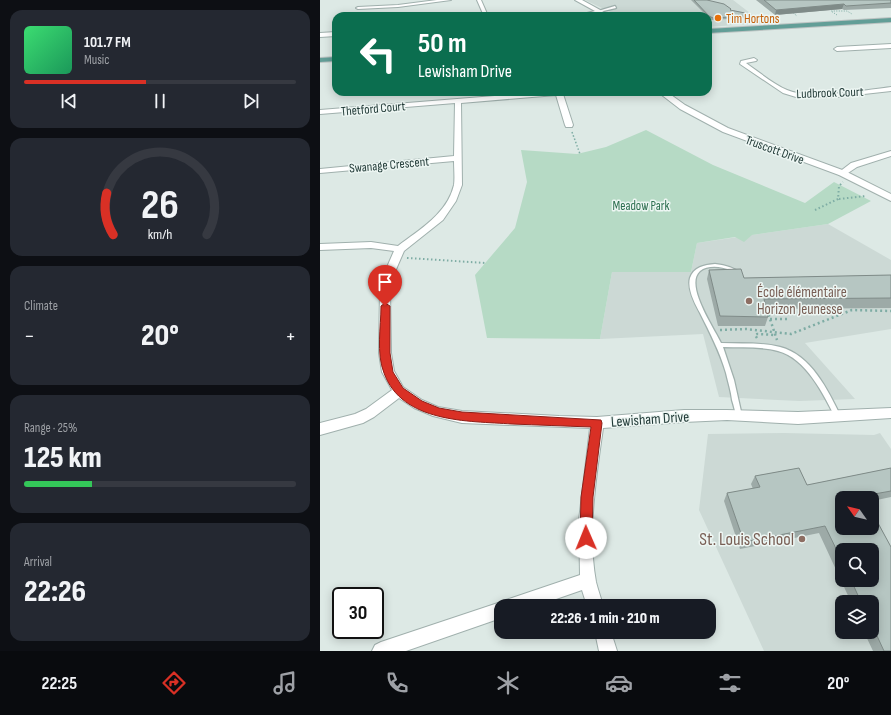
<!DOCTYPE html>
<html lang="en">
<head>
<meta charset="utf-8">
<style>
  :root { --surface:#171b24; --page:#242831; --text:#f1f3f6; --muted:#9ea1a6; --line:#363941; --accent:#d93025 }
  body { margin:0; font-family:"Sofia Sans Condensed",sans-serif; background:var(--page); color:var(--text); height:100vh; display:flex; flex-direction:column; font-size:15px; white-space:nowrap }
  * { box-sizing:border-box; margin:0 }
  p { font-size:13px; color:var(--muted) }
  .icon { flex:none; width:22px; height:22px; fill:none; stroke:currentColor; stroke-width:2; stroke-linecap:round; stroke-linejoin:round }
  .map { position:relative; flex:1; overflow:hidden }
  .panel { display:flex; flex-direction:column; gap:10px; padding:10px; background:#0d0f14; width:320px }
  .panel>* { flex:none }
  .guide { position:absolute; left:12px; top:12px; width:380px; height:84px; border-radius:12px; box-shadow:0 2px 10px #0003; background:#0b6e4f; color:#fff; overflow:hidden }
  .needle { width:26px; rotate:304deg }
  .tools { position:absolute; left:515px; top:491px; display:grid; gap:8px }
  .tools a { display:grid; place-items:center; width:44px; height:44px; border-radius:8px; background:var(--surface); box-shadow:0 2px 10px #0003; font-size:20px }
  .speed { position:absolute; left:12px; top:587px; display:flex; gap:8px; font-size:20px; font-weight:700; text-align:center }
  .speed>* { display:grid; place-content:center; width:52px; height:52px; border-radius:50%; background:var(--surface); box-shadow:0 2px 10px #0003; line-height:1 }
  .speed .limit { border:2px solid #111; border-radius:6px; background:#fff; color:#111 }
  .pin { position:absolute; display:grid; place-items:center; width:34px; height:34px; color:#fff; margin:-41px -17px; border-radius:50% 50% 50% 0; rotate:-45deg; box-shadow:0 0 4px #0007 }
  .pin .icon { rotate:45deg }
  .me { position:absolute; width:44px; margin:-22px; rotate:359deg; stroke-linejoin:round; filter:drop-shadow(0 0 3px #0008) }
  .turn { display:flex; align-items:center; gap:14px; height:84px; padding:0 20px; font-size:18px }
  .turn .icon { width:52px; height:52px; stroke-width:2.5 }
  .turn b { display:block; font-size:28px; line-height:34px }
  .big { font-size:30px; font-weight:800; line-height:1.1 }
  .panel .widget { flex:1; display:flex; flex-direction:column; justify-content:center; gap:6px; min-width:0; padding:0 14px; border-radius:12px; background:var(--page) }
  .panel .dial { align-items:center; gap:0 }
  .dial svg { height:104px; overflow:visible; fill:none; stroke:var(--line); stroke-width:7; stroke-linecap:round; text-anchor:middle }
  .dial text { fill:var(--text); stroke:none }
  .song { display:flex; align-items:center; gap:12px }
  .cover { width:48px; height:48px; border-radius:6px; background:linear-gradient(135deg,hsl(140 70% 55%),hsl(150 70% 35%)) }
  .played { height:4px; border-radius:2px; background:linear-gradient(90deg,var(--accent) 45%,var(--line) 45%) }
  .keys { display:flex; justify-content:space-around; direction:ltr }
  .heat { display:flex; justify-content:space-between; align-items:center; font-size:22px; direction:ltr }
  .charge { height:6px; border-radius:3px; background:linear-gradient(90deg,#34c759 25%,var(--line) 0) }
  .trip { position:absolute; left:174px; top:599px; width:222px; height:40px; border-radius:12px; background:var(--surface); box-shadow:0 2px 10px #0003; font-weight:800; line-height:40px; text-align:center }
  .tabs { display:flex; height:64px; justify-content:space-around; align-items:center; background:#090b0e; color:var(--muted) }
  .tabs .icon { width:28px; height:28px }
  .tabs .active { color:var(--accent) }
  .tabs b { font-size:18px; color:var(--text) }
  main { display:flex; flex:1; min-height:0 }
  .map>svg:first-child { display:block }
</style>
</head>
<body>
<main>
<section class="panel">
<div class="widget">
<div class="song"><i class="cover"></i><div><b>101.7 FM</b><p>Music</p></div></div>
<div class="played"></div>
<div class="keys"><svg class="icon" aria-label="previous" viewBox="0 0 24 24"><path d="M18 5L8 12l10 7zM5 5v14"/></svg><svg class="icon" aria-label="pause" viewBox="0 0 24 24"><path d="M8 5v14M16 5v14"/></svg><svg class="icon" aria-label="next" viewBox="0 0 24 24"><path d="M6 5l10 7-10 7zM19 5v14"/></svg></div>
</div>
<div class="widget dial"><svg viewBox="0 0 100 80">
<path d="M14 69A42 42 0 1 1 86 69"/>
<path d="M14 69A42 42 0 0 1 9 37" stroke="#d93025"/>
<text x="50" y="56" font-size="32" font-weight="700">26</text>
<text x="50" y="72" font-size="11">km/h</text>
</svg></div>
<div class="widget"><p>Climate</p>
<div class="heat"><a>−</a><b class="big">20°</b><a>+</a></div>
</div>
<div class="widget"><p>Range · 25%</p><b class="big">125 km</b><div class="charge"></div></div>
<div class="widget"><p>Arrival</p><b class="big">22:26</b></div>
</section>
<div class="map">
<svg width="571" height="651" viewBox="0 0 571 651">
  <rect width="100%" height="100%" fill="#dde9e5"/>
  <g fill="#ccd9d5" fill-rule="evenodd">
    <polygon points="265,0 413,0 443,23 388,27 388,16 299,16"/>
    <polygon points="508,224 571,260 571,329 485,343 535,399 479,401 399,397 383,334 280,339 292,272 371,272 377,243"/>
    <path d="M 464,433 L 554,435 L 560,433 L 571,449 L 571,651 L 444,651 L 379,510 L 388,434 ZM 522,498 L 552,498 L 552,528 L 522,528 ZM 522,550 L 552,550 L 552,580 L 522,580 ZM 522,602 L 552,602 L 552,632 L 522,632 Z"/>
  </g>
  <polygon fill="#b6dac5" points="326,130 393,165 485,203 514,182 551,201 508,224 432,235 424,242 415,237 377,243 371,272 292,272 280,339 167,338 155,275 195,228 207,182 201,150 257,154 286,147"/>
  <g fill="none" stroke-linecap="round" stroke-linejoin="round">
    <g stroke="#a0b0ad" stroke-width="2.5">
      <g id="service">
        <polygon points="295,6 296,8 279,12 278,11"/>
        <path d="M 395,264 C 404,265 413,267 420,273 L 418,275 C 415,274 413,272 410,270 C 401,266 387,265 380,271 C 364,285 394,328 401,343 C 420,344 441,342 460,347 C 491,355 508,390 521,417 L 520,419 L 518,420 L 516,419 C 504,395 486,358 458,351 C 440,346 421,348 403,347 L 414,380 L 422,416 L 421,418 L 419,419 L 417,418 C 415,412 414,406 412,400 C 411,391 408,382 406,373 C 400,352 390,333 380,313 C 375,304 367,289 370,278 C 374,267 384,265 395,264 Z"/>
      </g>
    </g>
    <g stroke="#a0b0ad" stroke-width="2">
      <g id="minor">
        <polygon points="117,0 131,0 78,7 38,9 36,8 38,7 78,5"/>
        <polygon points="157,0 161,0 168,16 164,16"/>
        <polygon points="279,10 281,12 264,16 255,16"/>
        <polygon points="16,32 16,36 0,37 0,33"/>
        <polygon points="571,44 571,48 517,51 514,49 517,47"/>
        <path d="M 434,58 L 437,60 L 436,61 L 426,63 C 439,72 453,84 467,90 C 488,100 547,90 571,87 L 571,91 L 517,97 L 476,97 L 463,93 L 420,64 L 421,61 Z"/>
        <path d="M 225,92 L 252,92 L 243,94 L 253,125 L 252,127 L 246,127 L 245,125 L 236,95 L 141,103 L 142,185 L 136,201 L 123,220 L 84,251 L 74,274 L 70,290 L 71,353 L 74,371 L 83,387 L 102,400 L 118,407 L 142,411 L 239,416 L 277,417 L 364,410 L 407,410 L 478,412 L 571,408 L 571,418 L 478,424 L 407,420 L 364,422 L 283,428 C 276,478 267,532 276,582 C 278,590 281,598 283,606 L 267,606 L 262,590 L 216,606 L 181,606 L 181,618 L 86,651 L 52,651 L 55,645 L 61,642 L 181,602 L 185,603 L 186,600 L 192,598 L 260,575 L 259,520 L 270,428 L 142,423 L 113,416 L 94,408 L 79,398 L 54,417 L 43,423 L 0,435 L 0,423 L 35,414 L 46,409 L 72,390 L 62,372 L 59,353 L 60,290 L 64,274 L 74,251 L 51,248 L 0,250 L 0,244 L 51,242 L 78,246 C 100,229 127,214 134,185 C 135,178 134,168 134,161 L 0,173 L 0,169 L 134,156 L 135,103 L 0,114 L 0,110 Z"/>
        <polygon points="571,151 571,156 537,167 525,175 519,175 518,173 531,163"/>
        <polygon points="275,632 291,632 297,651 279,651"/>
      </g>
    </g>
    <g stroke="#a0b0ad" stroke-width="2">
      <g id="tertiary">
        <polygon points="255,0 262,0 291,16 284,16"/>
        <polygon points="338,92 347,92 365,105 408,128 525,171 571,194 571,201 519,175 403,132 360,109"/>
      </g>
    </g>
    <g stroke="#bcc3c2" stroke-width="2">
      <g id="primary">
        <polygon points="571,18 571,22 388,33 388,29"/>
        <polygon points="16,57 16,61 0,62 0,58"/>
      </g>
    </g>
    <g stroke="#7eaca4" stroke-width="1" stroke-dasharray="1 1.5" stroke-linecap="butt">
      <polyline points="471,11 477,16"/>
      <polyline points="517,15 511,11 527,11 532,14"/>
    </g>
    <polyline stroke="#7eaca4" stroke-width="1.5" stroke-dasharray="1.5 2" stroke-linecap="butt" points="252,132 260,154"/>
    <g stroke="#7eaca4" stroke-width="2" stroke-dasharray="1.5 2.5" stroke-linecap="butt">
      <polyline points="519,199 546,196"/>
      <polyline points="495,210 518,199 519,186 523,182"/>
      <polyline points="87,258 166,263"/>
    </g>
    <g stroke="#7eaca4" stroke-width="2.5" stroke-dasharray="2 3" stroke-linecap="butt">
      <polyline points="447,310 457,340"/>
      <polyline points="450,319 467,319"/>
      <polyline points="400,330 426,329 471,334 532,310 571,311"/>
      <polyline points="437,338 435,335 437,334 455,335"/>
    </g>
    <use href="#service" fill="#fff" fill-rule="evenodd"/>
    <use href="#minor" fill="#fff" fill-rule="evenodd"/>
    <use href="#tertiary" fill="#fff" fill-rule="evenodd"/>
    <use href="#primary" fill="#629e97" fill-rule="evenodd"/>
  </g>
  <g fill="#9daaa7" fill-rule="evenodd">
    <polygon points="371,0 387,0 411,9 411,10 425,13 424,18 392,20 389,19 388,17 388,16 387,16"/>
    <polygon points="436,0 571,0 571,8 524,10 522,9 455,15"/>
    <polygon points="389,270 424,278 571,275 571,308 446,309 448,317 445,326 398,326 387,279"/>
    <path d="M 479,468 L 487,485 L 571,468 L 571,497 L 552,501 L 552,498 L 522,498 L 522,528 L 552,528 L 552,512 L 571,547 L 571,651 L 553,651 L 544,632 L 552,632 L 552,602 L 531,602 L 499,533 L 420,549 L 404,501 L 407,493 L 433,489 L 431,484 L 435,476 ZM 522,550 L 552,550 L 552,580 L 522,580 Z"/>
  </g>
  <polygon fill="#7f8b88" points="524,4 522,9 455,15 456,10"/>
  <g fill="#b6c6c2" stroke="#7f8b88">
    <polygon points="374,0 387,0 404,4 411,9 410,10 425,13 425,16 393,18 389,16"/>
    <polygon points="444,0 571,0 571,3 526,6 524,4 456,10"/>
    <polygon points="421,269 424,278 571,275 571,298 444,299 448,317 400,316 389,270"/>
    <polygon points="479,468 487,485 571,468 571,491 543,496 544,498 522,498 522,528 552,528 552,512 571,547 571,651 564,651 552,625 552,602 541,602 531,580 552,580 552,550 522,550 522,561 505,526 424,542 407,493 440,487 435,476"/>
  </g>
  <path fill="#d93025" stroke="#8d1f18" d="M 65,303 L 70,306 L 70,353 L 73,372 L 83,388 L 102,401 L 119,408 L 142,412 L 281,420 L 282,423 L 273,497 L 272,538 L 270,542 L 266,544 L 262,542 L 260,538 L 261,497 L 271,427 C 244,426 218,425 192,424 C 148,421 82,423 64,373 C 56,353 61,327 61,306 Z"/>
  <circle fill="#e8710a" stroke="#edf6f3" stroke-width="1.5" cx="398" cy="18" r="4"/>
  <g fill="#8d6e63" stroke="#edf6f3" stroke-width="1.5">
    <circle cx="429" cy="301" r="4"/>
    <circle cx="482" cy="539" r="4"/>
  </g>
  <g text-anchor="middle" stroke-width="3" stroke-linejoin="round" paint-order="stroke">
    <g font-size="13" fill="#c56008" stroke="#edf6f3" text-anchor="start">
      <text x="406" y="23">Tim Hortons</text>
    </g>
    <g font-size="13" fill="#1f3835" stroke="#edf6f3">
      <text transform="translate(510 92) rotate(-2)" y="5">Ludbrook Court</text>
      <text transform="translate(53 108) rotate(-5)" y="5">Thetford Court</text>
      <text transform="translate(455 149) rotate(20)" y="5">Truscott Drive</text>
      <text transform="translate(69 164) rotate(-5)" y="5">Swanage Crescent</text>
    </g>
    <g font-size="13" fill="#2b6e4e" stroke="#edf6f3">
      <text x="321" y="210">Meadow Park</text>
    </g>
    <g font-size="15" fill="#785e54" stroke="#edf6f3" text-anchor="start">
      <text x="437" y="297">École élémentaire<tspan x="437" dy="17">Horizon Jeunesse</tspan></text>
    </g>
    <g font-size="15" fill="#1f3835" stroke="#edf6f3">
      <text transform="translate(330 419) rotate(-4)" y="5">Lewisham Drive</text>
    </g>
    <g font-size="18" fill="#785e54" stroke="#edf6f3" text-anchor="end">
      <text x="474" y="545">St. Louis School</text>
    </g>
  </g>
</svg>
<div class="tools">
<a><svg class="needle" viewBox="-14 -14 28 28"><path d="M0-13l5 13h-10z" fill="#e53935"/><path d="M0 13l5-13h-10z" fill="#9ea1a6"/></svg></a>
<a><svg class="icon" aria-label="search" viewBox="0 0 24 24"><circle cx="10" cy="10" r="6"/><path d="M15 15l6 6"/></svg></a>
<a><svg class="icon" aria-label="layers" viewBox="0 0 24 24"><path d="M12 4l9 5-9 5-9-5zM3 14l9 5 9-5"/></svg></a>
</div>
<div class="speed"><div class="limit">30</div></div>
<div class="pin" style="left:65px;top:306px;background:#d93025"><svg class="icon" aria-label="arrive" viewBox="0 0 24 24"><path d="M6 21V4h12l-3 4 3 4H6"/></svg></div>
<svg class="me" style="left:266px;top:538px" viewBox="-20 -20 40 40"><circle r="19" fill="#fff"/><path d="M0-13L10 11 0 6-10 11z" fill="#d93025"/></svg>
<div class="trip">22:26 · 1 min · 210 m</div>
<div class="guide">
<div class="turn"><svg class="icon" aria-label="left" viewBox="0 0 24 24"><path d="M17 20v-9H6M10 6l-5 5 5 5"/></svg><div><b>50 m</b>Lewisham Drive</div></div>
</div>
</div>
</main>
<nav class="tabs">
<b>22:25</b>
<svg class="icon active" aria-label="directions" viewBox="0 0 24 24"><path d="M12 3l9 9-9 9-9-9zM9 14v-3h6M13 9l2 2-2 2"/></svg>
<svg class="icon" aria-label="music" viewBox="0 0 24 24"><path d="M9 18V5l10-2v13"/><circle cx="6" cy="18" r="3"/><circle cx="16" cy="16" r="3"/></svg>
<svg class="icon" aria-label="phone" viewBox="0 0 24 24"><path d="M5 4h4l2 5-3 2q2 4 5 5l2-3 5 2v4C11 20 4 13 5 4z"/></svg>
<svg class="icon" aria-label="climate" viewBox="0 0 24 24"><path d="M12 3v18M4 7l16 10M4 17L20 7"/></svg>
<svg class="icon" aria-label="car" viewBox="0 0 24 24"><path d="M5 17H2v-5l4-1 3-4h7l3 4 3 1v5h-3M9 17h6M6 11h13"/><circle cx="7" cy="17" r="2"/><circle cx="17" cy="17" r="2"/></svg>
<svg class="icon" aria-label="filters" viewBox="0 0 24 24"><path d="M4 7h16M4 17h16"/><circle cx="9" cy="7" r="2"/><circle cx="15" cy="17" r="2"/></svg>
<b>20°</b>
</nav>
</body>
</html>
